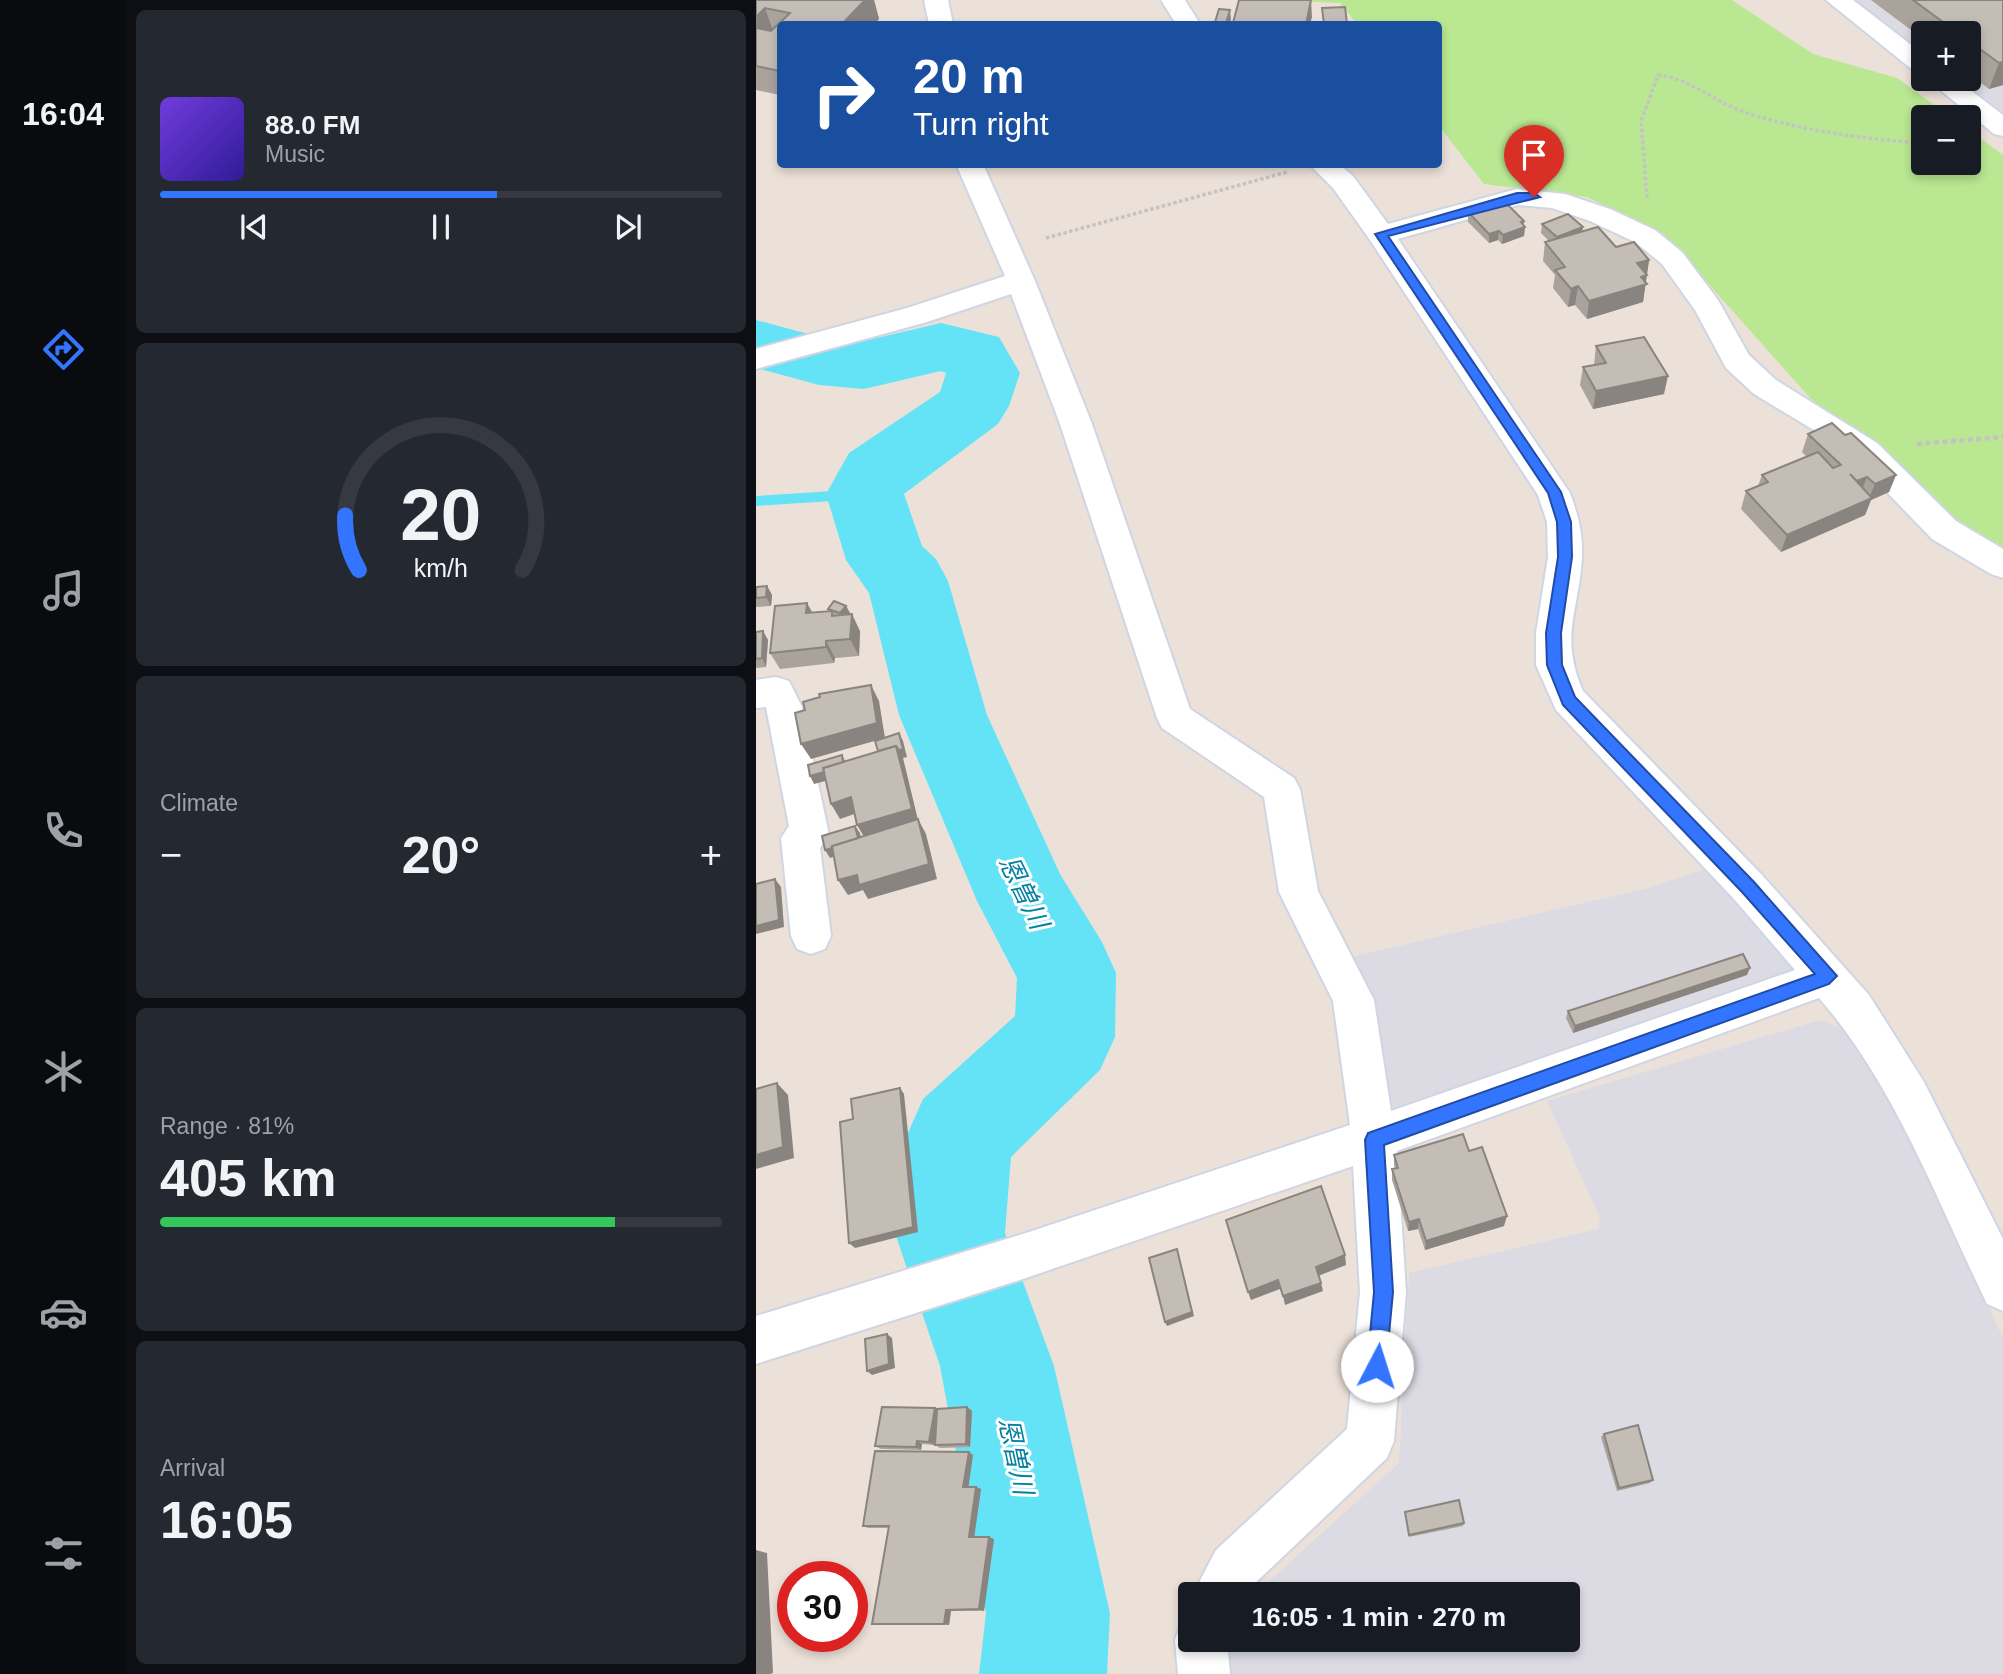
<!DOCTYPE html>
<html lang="en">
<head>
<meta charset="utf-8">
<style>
  :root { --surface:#171b24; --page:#242831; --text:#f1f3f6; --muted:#9ea1a6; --line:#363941; --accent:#3375ff }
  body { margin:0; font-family:Helvetica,"Noto Sans JP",sans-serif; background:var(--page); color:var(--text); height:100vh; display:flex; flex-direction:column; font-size:26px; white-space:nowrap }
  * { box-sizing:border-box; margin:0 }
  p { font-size:23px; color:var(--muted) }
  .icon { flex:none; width:38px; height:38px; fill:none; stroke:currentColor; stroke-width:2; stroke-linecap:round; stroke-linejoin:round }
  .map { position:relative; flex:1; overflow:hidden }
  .drawer { display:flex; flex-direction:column; gap:10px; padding:10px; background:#0d0f14; width:630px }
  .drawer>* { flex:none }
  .guide { position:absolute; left:21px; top:21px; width:665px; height:147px; border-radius:7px; box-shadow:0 4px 10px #0003; background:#1a4fa0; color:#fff; overflow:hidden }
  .tools { position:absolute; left:1155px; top:21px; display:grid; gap:14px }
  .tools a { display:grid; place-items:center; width:70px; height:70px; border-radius:7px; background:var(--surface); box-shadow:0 4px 10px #0003; font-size:35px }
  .speed { position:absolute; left:21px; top:1561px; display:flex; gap:14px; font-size:35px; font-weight:700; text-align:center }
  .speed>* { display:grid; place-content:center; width:91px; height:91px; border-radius:50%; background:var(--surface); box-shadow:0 4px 10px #0003; line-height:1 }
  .speed .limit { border:10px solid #d22; background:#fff; color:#111 }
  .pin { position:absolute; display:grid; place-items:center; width:60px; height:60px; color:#fff; margin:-72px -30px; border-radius:50% 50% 50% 0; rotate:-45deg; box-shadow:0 0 7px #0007 }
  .pin .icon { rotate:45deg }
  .me { position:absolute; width:77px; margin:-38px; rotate:5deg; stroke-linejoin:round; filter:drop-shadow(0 0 5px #0008) }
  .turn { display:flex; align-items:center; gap:24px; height:147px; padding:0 21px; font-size:32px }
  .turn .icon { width:91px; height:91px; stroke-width:2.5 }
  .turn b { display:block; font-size:49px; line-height:60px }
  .big { font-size:52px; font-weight:700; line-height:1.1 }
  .drawer .tile { flex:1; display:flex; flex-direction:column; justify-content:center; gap:10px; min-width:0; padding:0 24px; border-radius:10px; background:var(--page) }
  .drawer .dial { align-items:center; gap:0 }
  .dial svg { height:182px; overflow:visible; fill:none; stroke:var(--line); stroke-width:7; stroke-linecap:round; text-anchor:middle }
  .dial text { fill:var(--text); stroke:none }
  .song { display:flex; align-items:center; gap:21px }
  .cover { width:84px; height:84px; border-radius:10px; background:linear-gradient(135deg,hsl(260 70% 55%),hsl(250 70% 35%)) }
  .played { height:7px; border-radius:4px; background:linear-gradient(90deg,var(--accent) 60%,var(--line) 60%) }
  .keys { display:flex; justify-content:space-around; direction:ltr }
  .heat { display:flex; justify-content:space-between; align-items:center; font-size:38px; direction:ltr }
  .charge { height:10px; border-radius:5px; background:linear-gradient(90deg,#34c759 81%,var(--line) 0) }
  .trip { position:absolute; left:422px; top:1582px; width:402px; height:70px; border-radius:7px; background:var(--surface); box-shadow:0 4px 10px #0003; font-weight:700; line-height:70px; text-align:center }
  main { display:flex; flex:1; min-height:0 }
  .tab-bar { display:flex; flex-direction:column; width:126px; justify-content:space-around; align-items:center; background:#090b0e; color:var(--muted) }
  .tab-bar .icon { width:49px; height:49px }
  .tab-bar .active { color:var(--accent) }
  .tab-bar b { font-size:32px; color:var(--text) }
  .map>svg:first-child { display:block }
</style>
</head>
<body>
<main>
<nav class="tab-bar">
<b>16:04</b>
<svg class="icon active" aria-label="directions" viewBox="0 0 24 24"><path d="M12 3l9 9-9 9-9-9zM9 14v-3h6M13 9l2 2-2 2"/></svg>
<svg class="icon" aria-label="music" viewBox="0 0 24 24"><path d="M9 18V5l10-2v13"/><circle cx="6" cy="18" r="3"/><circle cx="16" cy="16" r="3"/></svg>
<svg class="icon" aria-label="phone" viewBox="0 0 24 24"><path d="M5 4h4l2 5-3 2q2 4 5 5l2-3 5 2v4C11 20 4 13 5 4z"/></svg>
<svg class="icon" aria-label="climate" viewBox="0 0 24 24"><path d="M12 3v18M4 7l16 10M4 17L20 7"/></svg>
<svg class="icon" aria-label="car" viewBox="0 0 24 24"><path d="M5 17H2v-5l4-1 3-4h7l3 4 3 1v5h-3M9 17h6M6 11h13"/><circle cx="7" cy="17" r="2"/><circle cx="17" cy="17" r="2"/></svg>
<svg class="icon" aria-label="filters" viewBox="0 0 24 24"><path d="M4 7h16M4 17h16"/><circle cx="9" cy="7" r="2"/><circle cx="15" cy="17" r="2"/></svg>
</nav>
<section class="drawer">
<div class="tile">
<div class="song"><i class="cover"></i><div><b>88.0 FM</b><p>Music</p></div></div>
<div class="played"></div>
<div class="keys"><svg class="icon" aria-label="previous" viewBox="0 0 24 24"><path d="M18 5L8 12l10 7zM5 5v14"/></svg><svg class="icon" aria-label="pause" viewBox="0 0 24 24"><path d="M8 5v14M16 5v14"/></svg><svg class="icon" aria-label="next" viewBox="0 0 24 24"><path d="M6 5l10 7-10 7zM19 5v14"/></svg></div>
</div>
<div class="tile dial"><svg viewBox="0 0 100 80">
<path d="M14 69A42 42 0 1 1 86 69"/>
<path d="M14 69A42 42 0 0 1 8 45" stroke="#3375ff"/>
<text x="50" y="56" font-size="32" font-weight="700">20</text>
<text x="50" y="72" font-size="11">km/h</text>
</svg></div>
<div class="tile"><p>Climate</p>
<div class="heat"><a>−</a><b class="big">20°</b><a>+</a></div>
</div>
<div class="tile"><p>Range · 81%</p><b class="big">405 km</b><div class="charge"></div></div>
<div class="tile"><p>Arrival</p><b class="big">16:05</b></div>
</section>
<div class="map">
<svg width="1247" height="1674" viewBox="0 0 1247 1674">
  <rect width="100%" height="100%" fill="#ece1d9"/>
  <g fill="#dcdbe4">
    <polygon points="1094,0 1247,0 1247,115 1198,79 1213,79 1213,33 1167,33 1167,56"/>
    <polygon points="957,866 1026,944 1038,975 630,1110 595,957 892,888"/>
    <polygon points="1064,1020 1101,1033 1247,1338 1247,1674 473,1674 471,1665 478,1640 812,1640 812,1594 499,1594 643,1463 653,1273 842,1229 844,1218 791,1101"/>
  </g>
  <polygon fill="#bae792" points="512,0 976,0 1057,54 1141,78 1195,117 1167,117 1167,163 1213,163 1213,130 1247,155 1247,560 1054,398 908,234 831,197 728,184 683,126 682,24 601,24 584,3"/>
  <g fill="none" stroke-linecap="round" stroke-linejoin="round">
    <polygon fill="#65e3f6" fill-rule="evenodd" points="109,489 116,494 109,499 0,506 0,496"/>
    <polygon fill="#65e3f6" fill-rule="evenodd" points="0,320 63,337 108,341 185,323 243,337 264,373 253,406 242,424 148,494 166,546 180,559 192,581 231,715 304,874 346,942 360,973 359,1037 344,1070 255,1157 249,1233 298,1366 354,1613 351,1674 223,1674 230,1613 184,1366 139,1233 151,1135 167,1099 259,1016 261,978 221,901 143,715 113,593 90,560 70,494 93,453 184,392 190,373 185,371 108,389 63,385 0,368"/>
    <g stroke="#cfd5e3" stroke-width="4">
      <g id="minor">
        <polygon points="168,0 192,0 197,24 173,24"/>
        <polygon points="405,0 429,0 444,24 420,24"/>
        <polygon points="1070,0 1097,0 1167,54 1167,74 1158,71"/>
        <polygon points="1171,79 1200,79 1247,115 1247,136 1238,134"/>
        <path d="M 200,164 L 227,164 L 279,281 L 336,424 L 434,709 L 538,778 L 544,789 L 562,891 L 618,1000 L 635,1111 L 1039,970 L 978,899 L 800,710 L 780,665 L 780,633 L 792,557 L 791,522 L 782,495 L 614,240 L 577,188 L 553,164 L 583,164 L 597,176 L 632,224 L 761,189 L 809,194 L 854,209 L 899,230 L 926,252 L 962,300 L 993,355 L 1020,380 L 1121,443 L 1200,521 L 1247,549 L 1247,578 L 1235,574 L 1176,539 L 1099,459 L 1061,432 L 998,394 L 970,368 L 939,310 L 906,264 L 879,242 L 834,221 L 796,208 L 762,205 L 642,239 L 814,493 C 822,514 827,534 826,557 C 823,612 803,636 827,691 L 1006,875 L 1113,995 L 1168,1082 L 1247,1239 L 1247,1311 L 1231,1304 C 1181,1201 1139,1085 1063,998 L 641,1151 L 650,1292 L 638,1441 L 631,1458 L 496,1586 L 491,1594 L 437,1594 L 460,1550 L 591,1429 L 604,1292 L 597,1166 L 270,1278 L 0,1364 L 0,1316 L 270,1233 L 594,1125 L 577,1001 L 523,892 L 508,797 L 406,728 L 401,718 L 304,424 L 255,294 L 171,322 L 0,369 L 0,349 L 151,308 L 249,276 Z"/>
        <polygon points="20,677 33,681 46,707 73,835 64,848 75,936 69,949 55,954 41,949 35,936 25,838 33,826 10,707 0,708 0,680"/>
        <polygon points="434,1618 434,1640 471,1640 474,1674 422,1674 419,1640 426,1621"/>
      </g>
    </g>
    <g stroke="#c3c3c3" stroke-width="3.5" stroke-dasharray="3.5 2.5" stroke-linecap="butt">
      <path d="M 891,198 L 885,121 L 902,75 C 936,79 959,103 991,113 C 1047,131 1108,139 1167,143"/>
      <polyline points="290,238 531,172"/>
    </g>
    <polyline stroke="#c3c3c3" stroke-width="4.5" stroke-dasharray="5 3.5" stroke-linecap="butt" points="1161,444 1247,437"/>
    <use href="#minor" fill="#fff" fill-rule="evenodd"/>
  </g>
  <g fill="#a9a39c">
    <polygon points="0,0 118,0 123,19 24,24 24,95 0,90"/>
    <polygon points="1115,0 1247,0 1247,85 1233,89 1213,74 1213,33 1167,33 1167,39"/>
    <polygon points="475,19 473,24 459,24 459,22"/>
    <polygon points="712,212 768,221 768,225 769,227 768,236 746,244 742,240 733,243 712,222"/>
    <polygon points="786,224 827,227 826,232 860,247 893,260 887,302 831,319 819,305 812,307 797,288 799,275 787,261 789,242 793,241 785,233"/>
    <polygon points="840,346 908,394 837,409 824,385 827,367 838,365"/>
    <polygon points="1052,434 1089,435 1140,475 1133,492 1115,500 1109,515 1025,552 985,509 990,491 1002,486 1006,475 1051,457 1046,452"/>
    <polygon points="11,586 16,595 15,606 0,607 0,587"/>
    <polygon points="90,606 104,631 103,656 79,658 78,663 24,669 14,653 73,611 72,609"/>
    <polygon points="7,631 12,640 10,667 0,668 0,632"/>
    <polygon points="991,975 817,1033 810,1018 812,1011"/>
    <polygon points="713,1151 748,1226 669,1250 662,1229 652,1231 636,1180 636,1169 639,1169 638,1165 638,1155"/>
    <polygon points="211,1407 216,1411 214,1447 184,1448 179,1445 180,1435 178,1445 166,1444 165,1450 125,1449 119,1446 182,1409"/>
    <polygon points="848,1434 897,1480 894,1483 861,1491 845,1437"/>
    <polygon points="217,1455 212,1487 220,1487 225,1489 218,1537 233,1537 238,1539 228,1611 195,1611 193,1625 122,1625 116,1624 133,1528 112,1528 107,1526"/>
    <polygon points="649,1512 708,1523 707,1526 653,1537"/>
  </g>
  <g fill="#89847f">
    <polygon points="109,0 118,0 123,19 119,24 86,24"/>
    <polygon points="555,0 556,17 554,24 550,24"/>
    <polygon points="9,8 18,34 0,52 0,17"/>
    <polygon points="474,10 475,19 473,24 471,24"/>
    <polygon points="1247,62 1247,85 1233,89 1243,63"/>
    <polygon points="768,221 767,227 769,227 768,236 746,244 747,235"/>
    <polygon points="827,227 825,236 799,246 801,237"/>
    <polygon points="743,231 742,240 733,243 733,234"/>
    <polygon points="893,260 887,302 831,319 833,301 881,263"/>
    <polygon points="822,286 819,305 812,307 815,289"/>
    <polygon points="912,376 908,394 837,409 840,391"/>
    <polygon points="1140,475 1133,492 1115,500 1109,515 1025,552 1031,535 1112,500 1119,484"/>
    <polygon points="1111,477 1104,495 1101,481"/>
    <polygon points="11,586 16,595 15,606 10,597"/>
    <polygon points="51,603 60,619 50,613"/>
    <polygon points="90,606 95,615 89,622 84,613"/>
    <polygon points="96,614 104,631 103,656 94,639"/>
    <polygon points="7,631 12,640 10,667 6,658"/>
    <polygon points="70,641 79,658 78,663 70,647"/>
    <polygon points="115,685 123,701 129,738 55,759 45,744"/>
    <polygon points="143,733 147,741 151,757 147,758 163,824 110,840 101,825"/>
    <polygon points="86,755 90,763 92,775 58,784 54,776"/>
    <polygon points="95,797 104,812 84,819 75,804"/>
    <polygon points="162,819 170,834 181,879 112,899 107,890 92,895 82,880"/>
    <polygon points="99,826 104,833 107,847 74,858 69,850"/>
    <polygon points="19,879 25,887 28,927 0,934 0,926"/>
    <polygon points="994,968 991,975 817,1033 819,1026"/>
    <polygon points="21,1083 32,1095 38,1158 0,1169 0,1155"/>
    <polygon points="144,1088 148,1094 162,1232 99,1248 93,1243"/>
    <polygon points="751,1216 748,1226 669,1250 670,1241"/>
    <polygon points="663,1219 662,1229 652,1231 653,1222"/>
    <polygon points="421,1249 438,1316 411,1326 409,1322"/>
    <polygon points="589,1255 590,1265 562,1276 560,1267"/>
    <polygon points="522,1280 524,1289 495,1300 492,1292"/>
    <polygon points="565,1283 567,1291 529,1305 527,1296"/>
    <polygon points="131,1334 136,1338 139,1368 116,1375 111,1371"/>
    <polygon points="211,1407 216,1411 214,1447 210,1444"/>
    <polygon points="179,1408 184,1411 178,1445 173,1442"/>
    <polygon points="161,1441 166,1444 165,1450 160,1447"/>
    <polygon points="213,1452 217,1455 212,1490 207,1487"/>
    <polygon points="220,1487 225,1489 218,1539 213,1537"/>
    <polygon points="233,1537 238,1539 228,1611 223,1609"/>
    <polygon points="0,1550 11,1553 17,1673 14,1674 0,1674"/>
    <polygon points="190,1610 195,1611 193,1625 188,1624"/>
  </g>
  <g fill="#c4bdb5" stroke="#89847f" stroke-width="2">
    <polygon points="0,0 109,0 86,24 24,24 24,71 0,66 0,28 15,31 34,13 9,8 0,17"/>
    <polygon points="483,0 555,0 550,24 506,24 477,23"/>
    <polygon points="1157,0 1247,0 1247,62 1243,63 1213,41 1213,33 1202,33"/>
    <polygon points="589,7 591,24 568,24 566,8"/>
    <polygon points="463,9 474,10 470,23 459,22"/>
    <polygon points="747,200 768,221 765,222 769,227 747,235 743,231 733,234 712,212"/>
    <polygon points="812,214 827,227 801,237 786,224"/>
    <polygon points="842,227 860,247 878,242 893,260 881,263 891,275 885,277 891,284 833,301 822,286 815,289 799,270 809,267 789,242"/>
    <polygon points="888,337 912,376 840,391 827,367 850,363 840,346"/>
    <polygon points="1076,423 1089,435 1095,433 1140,475 1119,484 1111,477 1101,481 1094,474 1116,498 1031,535 990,491 1012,482 1006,475 1062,452 1077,468 1085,465 1052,434"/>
    <polygon points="11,586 10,597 0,598 0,587"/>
    <polygon points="78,601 90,606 84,613 72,609"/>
    <polygon points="51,603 50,613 76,611 76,616 96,614 94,639 70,641 70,647 14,653 19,606"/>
    <polygon points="7,631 6,658 0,659 0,632"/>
    <polygon points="115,685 121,723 45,744 39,713 49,710 47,702 64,697 63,694"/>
    <polygon points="143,733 147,749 143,750 140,746 122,751 119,741"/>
    <polygon points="140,746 156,809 101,825 95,797 75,804 67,768"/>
    <polygon points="86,755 87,762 67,768 68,772 54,776 52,765"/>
    <polygon points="162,819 173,864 103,885 101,875 82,880 76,846"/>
    <polygon points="99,826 102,838 76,846 76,848 69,850 66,836"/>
    <polygon points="19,879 23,920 0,926 0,884"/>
    <polygon points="987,954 994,968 819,1026 812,1011"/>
    <polygon points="21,1083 27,1147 0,1155 0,1089"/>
    <polygon points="144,1088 157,1227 93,1243 84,1122 97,1119 95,1099"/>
    <polygon points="707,1134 713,1151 726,1147 751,1216 670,1241 663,1219 653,1222 636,1169 642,1168 638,1155"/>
    <polygon points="565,1186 589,1255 560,1267 565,1283 527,1296 522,1280 492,1292 470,1220"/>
    <polygon points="421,1249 436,1312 409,1322 393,1258"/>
    <polygon points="131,1334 133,1364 111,1371 109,1339"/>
    <polygon points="126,1407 179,1408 173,1442 161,1441 160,1447 119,1446"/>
    <polygon points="211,1407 210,1444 179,1445 181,1409"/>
    <polygon points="882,1425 897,1480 863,1488 848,1434"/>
    <polygon points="119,1451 213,1452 207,1487 220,1487 213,1537 233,1537 223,1609 190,1610 188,1624 116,1624 133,1526 107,1526"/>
    <polygon points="703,1500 708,1523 653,1535 649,1512"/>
    <polygon points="0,1618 2,1672 0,1673"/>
  </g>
  <polygon fill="#3375ff" stroke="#214ca6" stroke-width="2" points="761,193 778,193 784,197 632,236 805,492 815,522 816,557 805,633 806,665 819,697 998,882 1081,976 1073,984 628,1145 637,1292 630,1366 628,1373 621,1376 614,1373 611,1366 618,1292 609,1140 612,1133 1059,974 986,892 807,705 791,665 790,633 802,557 801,522 792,493 619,234"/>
  <g text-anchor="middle" stroke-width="6" stroke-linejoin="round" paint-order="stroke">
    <g font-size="26" font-style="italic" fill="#0580a1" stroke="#fff">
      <text transform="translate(268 892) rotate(64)" y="9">恩曽川</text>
      <text transform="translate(260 1456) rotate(78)" y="9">恩曽川</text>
    </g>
  </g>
</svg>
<div class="tools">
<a>+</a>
<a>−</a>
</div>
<div class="speed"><div class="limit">30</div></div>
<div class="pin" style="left:778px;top:197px;background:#d93025"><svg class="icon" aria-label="arrive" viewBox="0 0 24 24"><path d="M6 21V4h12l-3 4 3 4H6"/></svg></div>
<svg class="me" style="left:621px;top:1366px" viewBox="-20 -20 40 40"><circle r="19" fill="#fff"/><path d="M0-13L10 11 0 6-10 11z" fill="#3375ff"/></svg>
<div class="trip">16:05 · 1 min · 270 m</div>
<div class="guide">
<div class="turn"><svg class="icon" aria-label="right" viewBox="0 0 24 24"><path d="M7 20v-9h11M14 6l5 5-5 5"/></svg><div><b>20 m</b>Turn right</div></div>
</div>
</div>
</main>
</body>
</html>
